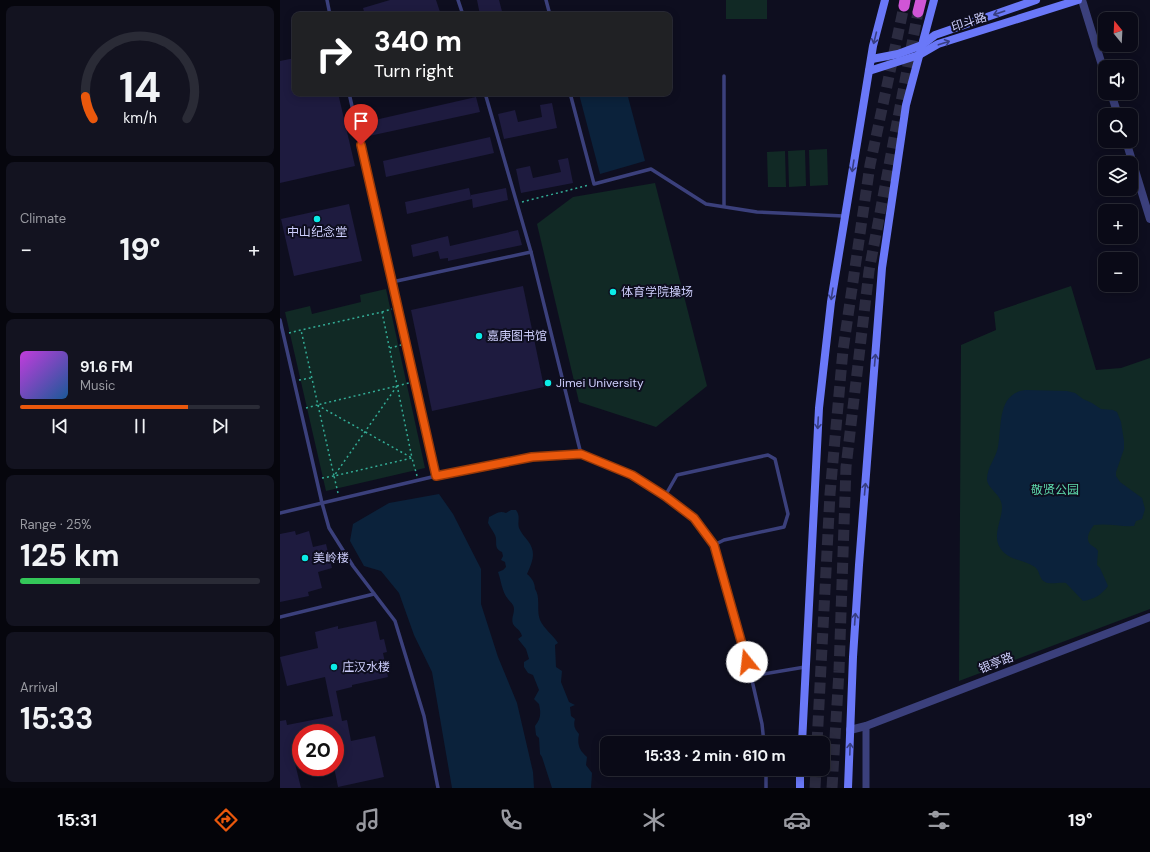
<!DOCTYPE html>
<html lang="en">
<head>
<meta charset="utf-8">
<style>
  :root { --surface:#0a0a17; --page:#131320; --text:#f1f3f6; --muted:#999aa1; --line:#2a2b36; --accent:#ea580c }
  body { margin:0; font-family:"DM Sans","Noto Sans SC",sans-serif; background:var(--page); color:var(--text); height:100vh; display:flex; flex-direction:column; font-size:15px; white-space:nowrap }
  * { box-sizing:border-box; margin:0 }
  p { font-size:13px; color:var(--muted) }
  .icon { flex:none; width:22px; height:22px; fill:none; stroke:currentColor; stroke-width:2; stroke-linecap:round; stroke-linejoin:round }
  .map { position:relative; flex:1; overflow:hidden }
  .details { display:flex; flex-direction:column; gap:6px; padding:6px; background:#06060d; width:280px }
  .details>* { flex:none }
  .banner { position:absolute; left:12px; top:12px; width:380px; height:84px; border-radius:8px; box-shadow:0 2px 10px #0003,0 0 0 1px var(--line); background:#202124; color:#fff; overflow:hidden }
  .needle { width:26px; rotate:342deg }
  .controls { position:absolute; left:818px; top:12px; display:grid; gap:8px }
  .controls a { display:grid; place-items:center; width:40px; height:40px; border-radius:8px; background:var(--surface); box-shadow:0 2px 10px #0003,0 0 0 1px var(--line); font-size:20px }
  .speed { position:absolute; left:12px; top:724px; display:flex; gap:8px; font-size:20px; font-weight:700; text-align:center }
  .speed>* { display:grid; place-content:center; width:52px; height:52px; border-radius:50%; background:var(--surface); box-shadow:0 2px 10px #0003,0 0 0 1px var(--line); line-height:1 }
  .speed .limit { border:6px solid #d22; background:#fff; color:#111 }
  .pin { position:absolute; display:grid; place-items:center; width:34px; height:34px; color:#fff; margin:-41px -17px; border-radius:50% 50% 50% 0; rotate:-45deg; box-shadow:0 0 4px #0007 }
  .pin .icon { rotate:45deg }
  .me { position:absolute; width:44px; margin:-22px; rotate:344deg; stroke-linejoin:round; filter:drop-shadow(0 0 3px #0008) }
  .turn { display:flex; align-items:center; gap:14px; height:84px; padding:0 16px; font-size:18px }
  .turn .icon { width:52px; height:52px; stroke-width:2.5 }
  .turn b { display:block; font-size:28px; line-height:34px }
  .big { font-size:30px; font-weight:700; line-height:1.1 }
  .details .widget { flex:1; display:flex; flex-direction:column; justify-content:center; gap:6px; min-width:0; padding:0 14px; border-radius:8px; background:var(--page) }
  .details .dial { align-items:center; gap:0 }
  .dial svg { height:104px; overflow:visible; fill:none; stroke:var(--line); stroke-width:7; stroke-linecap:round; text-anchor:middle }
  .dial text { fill:var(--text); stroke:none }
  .song { display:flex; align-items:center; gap:12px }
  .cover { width:48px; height:48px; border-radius:6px; background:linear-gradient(135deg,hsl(290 70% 55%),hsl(210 70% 35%)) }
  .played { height:4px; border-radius:2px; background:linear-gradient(90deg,var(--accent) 70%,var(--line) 70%) }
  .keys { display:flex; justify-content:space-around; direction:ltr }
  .heat { display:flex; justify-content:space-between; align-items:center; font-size:22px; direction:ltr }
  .charge { height:6px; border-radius:3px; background:linear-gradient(90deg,#34c759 25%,var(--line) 0) }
  .trip { position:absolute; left:320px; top:736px; width:230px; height:40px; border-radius:8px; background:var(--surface); box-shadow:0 2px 10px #0003,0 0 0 1px var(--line); font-weight:700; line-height:40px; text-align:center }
  .dock { display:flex; height:64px; justify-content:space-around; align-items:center; background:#040409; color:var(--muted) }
  .dock .icon { width:28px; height:28px }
  .dock .active { color:var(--accent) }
  .dock b { font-size:18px; color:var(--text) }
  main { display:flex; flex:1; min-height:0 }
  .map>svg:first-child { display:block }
</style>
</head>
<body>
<main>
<section class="details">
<div class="widget dial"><svg viewBox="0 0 100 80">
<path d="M14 69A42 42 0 1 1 86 69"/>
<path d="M14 69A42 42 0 0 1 8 52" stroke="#ea580c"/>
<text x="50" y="56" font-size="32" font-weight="700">14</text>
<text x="50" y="72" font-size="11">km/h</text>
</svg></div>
<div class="widget"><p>Climate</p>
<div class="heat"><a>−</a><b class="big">19°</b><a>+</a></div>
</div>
<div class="widget">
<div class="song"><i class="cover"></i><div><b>91.6 FM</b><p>Music</p></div></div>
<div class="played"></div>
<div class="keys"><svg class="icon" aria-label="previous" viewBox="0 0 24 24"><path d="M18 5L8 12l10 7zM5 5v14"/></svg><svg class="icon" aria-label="pause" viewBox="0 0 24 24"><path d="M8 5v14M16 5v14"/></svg><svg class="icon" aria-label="next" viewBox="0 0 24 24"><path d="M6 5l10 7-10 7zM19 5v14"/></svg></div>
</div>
<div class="widget"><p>Range · 25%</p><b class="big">125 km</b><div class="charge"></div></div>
<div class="widget"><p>Arrival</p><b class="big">15:33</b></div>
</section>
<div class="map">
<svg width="870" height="788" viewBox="0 0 870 788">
  <rect width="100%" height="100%" fill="#0e0e1f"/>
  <g fill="#112925">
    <rect x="446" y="0" width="41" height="19"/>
    <polygon points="547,149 548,185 530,186 529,150"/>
    <polygon points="525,150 526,186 509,187 508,151"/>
    <polygon points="505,151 506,187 488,187 487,152"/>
    <polygon points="375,183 427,386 376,427 299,402 257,224 293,197"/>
    <polygon points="791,286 816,370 841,368 870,358 870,609 679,681 681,345 716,330 714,312"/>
    <polygon points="106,289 145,468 46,491 5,312 30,306 32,314 81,302 80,295"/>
  </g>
  <g fill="#0b223b">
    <polygon points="347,93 365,161 320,174 299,94"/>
    <path d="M 745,390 L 787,391 L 795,393 L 803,399 L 812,403 L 821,409 L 833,410 L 837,412 L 841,422 L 844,441 L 844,449 L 836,472 L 836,476 L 840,482 L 862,498 L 865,509 L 862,519 L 856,521 L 854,526 C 841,527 828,523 814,525 C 810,530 805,538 810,544 C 813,547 816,547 818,551 L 817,565 L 820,568 L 828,586 C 821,595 815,599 803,601 L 786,583 C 780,582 770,585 765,582 C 759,579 760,571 755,567 C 743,559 727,561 719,546 C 713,533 722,520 722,507 C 722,494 707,489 707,479 C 707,467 716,458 718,447 C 722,426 717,394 745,390 Z"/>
    <polygon points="159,494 173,514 201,569 201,604 218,657 237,703 253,772 254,788 172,788 152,672 134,635 119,593 101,571 84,566 70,541 73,524 109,503"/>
    <path d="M 231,510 L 236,510 C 241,517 237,521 239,528 C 241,533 245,537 248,541 C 257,553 252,562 247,574 C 252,578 255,583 255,589 C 261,598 256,610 260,620 C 264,629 273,635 278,643 L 275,645 L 276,667 L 282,671 L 281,682 L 289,702 L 295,705 L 290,707 L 291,716 L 295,719 C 293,726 295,729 299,734 C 297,744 299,750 307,757 L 306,765 L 312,773 L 311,788 L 272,788 L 262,757 L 260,754 L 259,738 L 256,735 L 255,726 C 261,719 261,713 259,704 L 254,699 L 259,690 L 253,675 L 248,673 L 244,667 L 244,662 L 249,659 L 246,649 L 238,639 L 242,636 C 240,629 236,629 233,624 C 231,618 234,615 234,609 C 234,604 230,602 228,599 C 222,592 221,580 218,572 L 223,570 L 226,567 L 225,562 L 221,560 L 223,556 L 222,552 C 213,548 218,542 215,535 C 213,531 210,527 208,523 L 209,517 C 216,514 219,510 226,513 Z"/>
  </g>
  <g fill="#1e1b3f">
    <polygon points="110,0 156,0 161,15 85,15 83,8"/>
    <polygon points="197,0 219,0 223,15 200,15"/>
    <polygon points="15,58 15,93 58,93 75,166 0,183 0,61"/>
    <polygon points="196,97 200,112 89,136 86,122"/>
    <polygon points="272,103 277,128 224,139 218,114 235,110 238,122 262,117 260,105"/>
    <polygon points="210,137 214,153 106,177 103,161"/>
    <polygon points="288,158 293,183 241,193 236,169 250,166 253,178 281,172 278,160"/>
    <polygon points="189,188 191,197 191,195 226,188 228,200 193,208 192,199 127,214 125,202"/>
    <polygon points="69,204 82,261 14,276 1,219"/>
    <polygon points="238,230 242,245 168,261 168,258 160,259 158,251 133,257 131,245 168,236 170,246"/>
    <polygon points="243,286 264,387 152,411 131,310"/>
    <polygon points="15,531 16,535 29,531 33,547 46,544 52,568 38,572 42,588 28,592 29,596 0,602 0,534"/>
    <polygon points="96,621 100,640 104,639 107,652 103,653 108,677 72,685 72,687 56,691 62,721 67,720 71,741 95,736 104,777 58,787 54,767 55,733 21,733 21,753 13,755 21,788 0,788 0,721 6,720 7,725 53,716 45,677 7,686 0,657 38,648 35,632 58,626 58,629"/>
  </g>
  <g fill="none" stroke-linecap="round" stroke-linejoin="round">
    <g stroke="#2b2b40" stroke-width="11" stroke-dasharray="11 5.5" stroke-linecap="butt">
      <polyline points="537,743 550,494 563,350 590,165 624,6"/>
      <polyline points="535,788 536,769"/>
      <polyline points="552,788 559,671 566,467 589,271 638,12"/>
    </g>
    <g stroke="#33ac96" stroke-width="1.5" stroke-dasharray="2 3" stroke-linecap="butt">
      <polyline points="242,202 309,185"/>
      <polyline points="102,312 112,309"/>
      <polyline points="9,333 21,330 102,312 132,458 54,476 21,330"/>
      <polyline points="110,348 121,345"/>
      <polyline points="19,380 31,378"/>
      <polyline points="117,386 129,383"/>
      <polyline points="26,408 37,405"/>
      <polyline points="42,478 54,476"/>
      <polyline points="58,493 54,476 117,386 37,405 132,458 137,476"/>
    </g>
    <g stroke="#3b407c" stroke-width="3.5">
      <polyline points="47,0 50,15"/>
      <polyline points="178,0 183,15"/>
      <polyline points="266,0 270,15"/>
      <polyline points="444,76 444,206"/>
      <polyline points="69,93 156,476"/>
      <polyline points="205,93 251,252 301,454"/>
      <polyline points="290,93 314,184 371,169 426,204 477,212 564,216"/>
      <polyline points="112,282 251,252"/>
      <polyline points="0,320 42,503 49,528 73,566 115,621 144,716 158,788"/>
      <polyline points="385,496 397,475 488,455 495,459 508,514 504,527 444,540 434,545"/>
      <polyline points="0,513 156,476 252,457 301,454 352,475 385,496 414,518 434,545 471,676 482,724 484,743"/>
      <polyline points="0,617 94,594"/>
      <polyline points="471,676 525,667"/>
      <polyline points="486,788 486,769"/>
    </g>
    <polyline stroke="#3b407c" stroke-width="7" points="586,726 586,788"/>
    <g stroke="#3b407c" stroke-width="8">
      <polyline points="802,0 825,75"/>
      <polyline points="831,93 838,115"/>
      <polyline points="846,141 870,219"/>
      <polyline points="570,730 586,726 870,617"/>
    </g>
    <g stroke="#6a78f8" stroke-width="8">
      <polyline points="592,59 618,54 642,45 655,35 756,0"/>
      <polyline points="589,71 639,55 658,44 798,0"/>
      <polyline points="522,743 539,408 551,302 593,46 605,0"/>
      <polyline points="520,788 520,769"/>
      <polyline points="568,788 573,657 579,565 602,268 626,105 654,0"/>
    </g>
    <g stroke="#d055d6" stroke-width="11">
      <polyline points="624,6 625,0"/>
      <polyline points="638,12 641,0"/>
    </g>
  </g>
  <defs><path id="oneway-shaft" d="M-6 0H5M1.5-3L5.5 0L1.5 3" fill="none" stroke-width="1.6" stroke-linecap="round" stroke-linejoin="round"/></defs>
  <g stroke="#373e81">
    <use href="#oneway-shaft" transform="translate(719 13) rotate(161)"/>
    <use href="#oneway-shaft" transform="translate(595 38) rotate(104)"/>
    <use href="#oneway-shaft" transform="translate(664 43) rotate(-18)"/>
    <use href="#oneway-shaft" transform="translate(573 166) rotate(99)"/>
    <use href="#oneway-shaft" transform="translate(552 294) rotate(99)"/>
    <use href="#oneway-shaft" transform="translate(595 360) rotate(-85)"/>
    <use href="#oneway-shaft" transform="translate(538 423) rotate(93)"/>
    <use href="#oneway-shaft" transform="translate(585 489) rotate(-85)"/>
    <use href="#oneway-shaft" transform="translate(575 619) rotate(-86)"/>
    <use href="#oneway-shaft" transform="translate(570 749) rotate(-88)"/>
  </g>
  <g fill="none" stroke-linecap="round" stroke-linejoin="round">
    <g stroke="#983908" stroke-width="10">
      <polyline id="route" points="81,145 156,476 252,457 301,454 352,475 385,496 414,518 434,545 467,662"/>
    </g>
    <use href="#route" stroke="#ea580c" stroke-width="7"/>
  </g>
  <g fill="#0bece7" stroke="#0e0e1f" stroke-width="1.5">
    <circle cx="37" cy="219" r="4"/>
    <circle cx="333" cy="292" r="4"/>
    <circle cx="199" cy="336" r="4"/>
    <circle cx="268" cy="383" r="4"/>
    <circle cx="25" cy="558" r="4"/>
    <circle cx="54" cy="667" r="4"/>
  </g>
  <g text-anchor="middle" stroke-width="4" stroke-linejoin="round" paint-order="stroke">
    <g font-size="12" fill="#cecffd" stroke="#0e0e1f">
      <text transform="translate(689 22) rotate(-18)" y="4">印斗路</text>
      <text transform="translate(716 663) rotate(-21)" y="4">银亭路</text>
    </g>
    <g font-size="12" fill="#cecffd" stroke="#0e0e1f" text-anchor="start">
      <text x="37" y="236" text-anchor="middle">中山纪念堂</text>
      <text x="341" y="296">体育学院操场</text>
      <text x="207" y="340">嘉庚图书馆</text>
      <text x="276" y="387">Jimei University</text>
      <text x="33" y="562">美岭楼</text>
      <text x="62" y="671">庄汉水楼</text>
    </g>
    <g font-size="12" fill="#5ed9ab" stroke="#0e0e1f">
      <text x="775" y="494">敬贤公园</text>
    </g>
  </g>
</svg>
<div class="controls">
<a><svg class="needle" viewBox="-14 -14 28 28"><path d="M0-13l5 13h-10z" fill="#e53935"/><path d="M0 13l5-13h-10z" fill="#999aa1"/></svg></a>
<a><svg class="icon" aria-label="sound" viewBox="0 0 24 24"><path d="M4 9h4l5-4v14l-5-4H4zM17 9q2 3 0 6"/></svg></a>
<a><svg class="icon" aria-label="search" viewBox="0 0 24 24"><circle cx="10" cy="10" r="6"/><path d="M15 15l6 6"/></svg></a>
<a><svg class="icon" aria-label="layers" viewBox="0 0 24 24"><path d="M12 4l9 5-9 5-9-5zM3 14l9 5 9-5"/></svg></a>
<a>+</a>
<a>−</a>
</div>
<div class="speed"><div class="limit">20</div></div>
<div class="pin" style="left:81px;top:145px;background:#d93025"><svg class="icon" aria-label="arrive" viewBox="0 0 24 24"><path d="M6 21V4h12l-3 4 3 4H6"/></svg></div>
<svg class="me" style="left:467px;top:662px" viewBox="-20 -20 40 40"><circle r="19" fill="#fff"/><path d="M0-13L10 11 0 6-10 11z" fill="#ea580c"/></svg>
<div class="trip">15:33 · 2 min · 610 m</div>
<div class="banner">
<div class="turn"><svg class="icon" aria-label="right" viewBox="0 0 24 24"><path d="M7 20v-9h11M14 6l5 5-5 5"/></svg><div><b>340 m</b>Turn right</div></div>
</div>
</div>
</main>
<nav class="dock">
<b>15:31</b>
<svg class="icon active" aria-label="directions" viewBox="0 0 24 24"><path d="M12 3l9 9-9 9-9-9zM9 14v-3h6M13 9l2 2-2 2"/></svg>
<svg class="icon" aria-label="music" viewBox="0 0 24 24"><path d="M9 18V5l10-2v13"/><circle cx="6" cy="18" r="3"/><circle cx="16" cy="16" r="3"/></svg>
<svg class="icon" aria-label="phone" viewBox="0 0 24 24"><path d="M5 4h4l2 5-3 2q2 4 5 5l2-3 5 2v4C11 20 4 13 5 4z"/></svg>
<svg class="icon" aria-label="climate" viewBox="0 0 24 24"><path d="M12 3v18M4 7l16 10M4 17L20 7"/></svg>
<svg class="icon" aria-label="car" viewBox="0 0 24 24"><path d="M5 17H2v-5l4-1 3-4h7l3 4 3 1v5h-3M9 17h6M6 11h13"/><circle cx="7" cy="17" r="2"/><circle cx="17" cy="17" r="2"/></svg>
<svg class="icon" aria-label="filters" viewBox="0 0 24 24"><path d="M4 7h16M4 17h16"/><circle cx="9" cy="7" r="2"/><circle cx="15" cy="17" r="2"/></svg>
<b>19°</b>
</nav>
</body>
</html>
